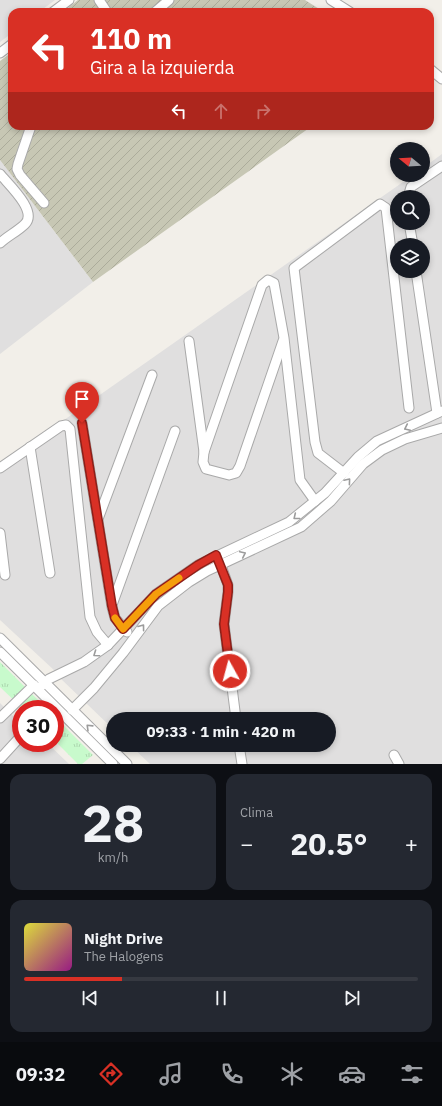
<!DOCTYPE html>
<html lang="es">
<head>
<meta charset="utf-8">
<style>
  :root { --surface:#171b24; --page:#242831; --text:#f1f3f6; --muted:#9ea1a6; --line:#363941; --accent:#d93025 }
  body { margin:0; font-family:"IBM Plex Sans",sans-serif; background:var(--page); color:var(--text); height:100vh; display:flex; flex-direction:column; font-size:15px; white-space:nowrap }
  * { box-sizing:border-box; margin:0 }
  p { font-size:13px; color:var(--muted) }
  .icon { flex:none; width:22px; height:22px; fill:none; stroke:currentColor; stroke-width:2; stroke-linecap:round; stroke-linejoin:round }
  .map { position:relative; height:764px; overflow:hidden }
  .panel { display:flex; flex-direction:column; gap:10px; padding:10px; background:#0d0f14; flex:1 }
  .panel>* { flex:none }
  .banner { position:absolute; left:8px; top:8px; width:426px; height:122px; border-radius:12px; box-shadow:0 2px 6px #0003; background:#d93025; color:#fff; overflow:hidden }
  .needle { width:26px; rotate:288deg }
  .buttons { position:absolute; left:390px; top:142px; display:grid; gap:8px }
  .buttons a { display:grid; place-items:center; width:40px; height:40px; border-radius:50%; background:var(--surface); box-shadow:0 2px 6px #0003; font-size:20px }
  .speed { position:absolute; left:12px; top:700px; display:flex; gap:8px; font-size:20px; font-weight:700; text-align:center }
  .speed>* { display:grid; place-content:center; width:52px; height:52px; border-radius:50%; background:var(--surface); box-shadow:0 2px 6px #0003; line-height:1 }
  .speed .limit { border:6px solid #d22; background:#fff; color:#111 }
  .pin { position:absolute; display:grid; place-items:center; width:34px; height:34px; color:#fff; margin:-41px -17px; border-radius:50% 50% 50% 0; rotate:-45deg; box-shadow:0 0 4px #0007 }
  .pin .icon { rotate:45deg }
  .me { position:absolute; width:44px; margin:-22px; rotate:353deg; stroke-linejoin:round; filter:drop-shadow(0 0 3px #0008) }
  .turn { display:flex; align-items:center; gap:14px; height:84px; padding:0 16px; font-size:18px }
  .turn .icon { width:52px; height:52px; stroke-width:2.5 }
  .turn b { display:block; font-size:28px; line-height:34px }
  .lanes { display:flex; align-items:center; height:38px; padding:0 16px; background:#0003; justify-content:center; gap:20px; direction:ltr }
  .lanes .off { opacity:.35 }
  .big { font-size:30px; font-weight:800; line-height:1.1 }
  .panel .widget { flex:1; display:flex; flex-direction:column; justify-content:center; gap:6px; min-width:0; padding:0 14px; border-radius:12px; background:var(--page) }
  .panel .dial { align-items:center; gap:0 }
  .dial b { font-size:52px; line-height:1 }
  .song { display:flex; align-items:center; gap:12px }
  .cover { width:48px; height:48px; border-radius:6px; background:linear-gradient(135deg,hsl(60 70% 55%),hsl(310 70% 35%)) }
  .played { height:4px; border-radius:2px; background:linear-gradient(90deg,var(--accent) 25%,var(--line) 25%) }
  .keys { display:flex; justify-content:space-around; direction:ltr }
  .heat { display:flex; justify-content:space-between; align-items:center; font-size:22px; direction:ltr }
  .panel .tiles { flex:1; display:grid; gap:10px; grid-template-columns:1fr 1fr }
  .widget:last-child { grid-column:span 2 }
  .trip { position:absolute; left:106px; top:712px; width:230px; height:40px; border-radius:20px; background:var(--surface); box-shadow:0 2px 6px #0003; font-weight:800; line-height:40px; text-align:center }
  .tabs { display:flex; height:64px; justify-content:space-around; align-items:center; background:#090b0e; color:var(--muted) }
  .tabs .icon { width:28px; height:28px }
  .tabs .current { color:var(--accent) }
  .tabs b { font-size:18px; color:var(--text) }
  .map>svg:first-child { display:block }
</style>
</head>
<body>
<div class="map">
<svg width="442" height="764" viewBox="0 0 442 764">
  <defs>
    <pattern id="construction-furrows" width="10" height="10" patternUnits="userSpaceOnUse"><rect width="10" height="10" fill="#c7c7b4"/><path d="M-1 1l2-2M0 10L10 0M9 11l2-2" fill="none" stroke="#abab9a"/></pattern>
    <pattern id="park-tufts" width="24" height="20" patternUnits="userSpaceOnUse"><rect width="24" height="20" fill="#c8facc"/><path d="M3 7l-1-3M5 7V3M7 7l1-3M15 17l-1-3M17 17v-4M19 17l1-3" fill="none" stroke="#acd6af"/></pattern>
  </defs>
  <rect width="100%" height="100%" fill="#f2efe9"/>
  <g fill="#e0dfdf" fill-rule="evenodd">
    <polygon points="0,0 55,0 39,12 12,12 12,33 0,42"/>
    <path d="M 442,154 L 442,764 L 150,764 L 130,745 L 329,745 L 329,719 L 113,719 L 113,729 L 60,678 L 55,671 L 0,620 L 0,465 L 413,175 L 423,175 L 423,168 ZM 397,197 L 423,197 L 423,223 L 397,223 ZM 397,245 L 423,245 L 423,271 L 397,271 Z"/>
    <polygon points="0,160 93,282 0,354"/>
    <polygon points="0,703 21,724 21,743 47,743 69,764 0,764"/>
  </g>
  <g fill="url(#construction-furrows)">
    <polygon points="78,0 305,0 324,12 63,12"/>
    <polygon points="12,52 12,126 312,126 93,282 0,160 0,61"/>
  </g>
  <g fill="url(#park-tufts)">
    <polygon points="0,662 47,709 23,709 0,687"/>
    <polygon points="55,717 93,755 82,764 78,764 55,741"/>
  </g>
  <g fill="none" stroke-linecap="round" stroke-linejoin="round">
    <g stroke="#a9a9a9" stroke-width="11">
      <g id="minor">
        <polyline points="99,0 107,12"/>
        <polyline points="331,0 350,12"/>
        <polyline points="53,12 69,0"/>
        <polyline points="155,12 169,0"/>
        <polyline points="0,53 12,44"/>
        <polyline points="430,69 442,79"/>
        <polyline points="31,126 18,164 17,169 20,175 44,203"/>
        <path d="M 0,174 C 8,184 38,211 25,224 C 18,231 8,236 0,243"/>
        <polyline points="408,197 411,187 442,166"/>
        <polyline points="409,223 413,245"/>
        <polyline points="416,271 437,413"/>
        <polyline points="189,341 204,452 203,462 206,469 229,475 236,473 240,466 283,341"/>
        <polyline points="82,423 112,607 115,618 127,632"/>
        <polyline points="30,447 50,573"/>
        <polyline points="204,452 262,285 268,280 274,283 284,338 300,480 315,501"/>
        <polyline points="0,468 61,426 66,425 70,429 90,617 97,632 108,645"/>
        <polyline points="344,473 318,453 315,442 294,268 380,204 386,208 409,408"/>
        <polyline points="98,519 152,375"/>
        <polyline points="0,533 5,575"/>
        <polyline points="219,560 228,585 228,592 224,624 236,719"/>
        <polyline points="112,605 175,431"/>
        <polyline points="0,638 127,764"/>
        <polyline points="0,652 113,764"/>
        <polyline points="38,689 49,679 84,662 108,645 156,594 198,565 289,522 325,493 358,457 377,441 442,411"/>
        <polyline points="72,710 94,688 123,653 158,606 189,582 207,571 301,527 331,501 363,464 382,450 405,439 442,428"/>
        <polyline points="0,718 34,685"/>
        <polyline points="239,745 242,764"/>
        <polyline points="394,755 399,764"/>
        <polyline points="0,759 21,736"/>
      </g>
    </g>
    <use href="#minor" stroke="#fff" stroke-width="9"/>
  </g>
  <defs><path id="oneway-chevron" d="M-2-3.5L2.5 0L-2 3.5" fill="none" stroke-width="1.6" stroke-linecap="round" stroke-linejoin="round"/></defs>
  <g stroke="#9c9c9c">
    <use href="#oneway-chevron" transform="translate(407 428) rotate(155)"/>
    <use href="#oneway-chevron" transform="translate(348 481) rotate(-50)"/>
    <use href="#oneway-chevron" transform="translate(296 517) rotate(141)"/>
    <use href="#oneway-chevron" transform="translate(243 554) rotate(-25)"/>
    <use href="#oneway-chevron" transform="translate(142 627) rotate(-53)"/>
    <use href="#oneway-chevron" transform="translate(96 654) rotate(145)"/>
    <use href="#oneway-chevron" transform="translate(89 727) rotate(-136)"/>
  </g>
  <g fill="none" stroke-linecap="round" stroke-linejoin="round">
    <g stroke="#8d1f18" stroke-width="10">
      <polyline id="route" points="82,423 112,606 115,618 123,629 156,594 198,565 216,555 228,585 228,592 224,624 230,671"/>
    </g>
    <use href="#route" stroke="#d93025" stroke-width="7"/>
    <polyline stroke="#f59e0b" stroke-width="7" points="115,618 123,629 156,594 179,578"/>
  </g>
</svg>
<div class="buttons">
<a><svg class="needle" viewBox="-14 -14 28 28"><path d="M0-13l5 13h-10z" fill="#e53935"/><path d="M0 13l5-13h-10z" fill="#9ea1a6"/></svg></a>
<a><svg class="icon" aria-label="search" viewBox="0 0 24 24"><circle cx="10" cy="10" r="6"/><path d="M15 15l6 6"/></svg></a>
<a><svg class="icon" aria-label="layers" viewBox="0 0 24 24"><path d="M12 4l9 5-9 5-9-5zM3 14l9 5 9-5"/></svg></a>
</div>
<div class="speed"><div class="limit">30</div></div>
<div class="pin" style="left:82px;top:423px;background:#d93025"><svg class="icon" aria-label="arrive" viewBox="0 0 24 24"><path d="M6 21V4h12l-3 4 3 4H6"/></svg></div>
<svg class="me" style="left:230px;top:671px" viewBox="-20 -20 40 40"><circle r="17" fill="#d93025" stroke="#fff" stroke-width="3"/><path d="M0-11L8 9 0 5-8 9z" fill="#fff"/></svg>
<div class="trip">09:33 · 1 min · 420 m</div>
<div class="banner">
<div class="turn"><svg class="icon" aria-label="left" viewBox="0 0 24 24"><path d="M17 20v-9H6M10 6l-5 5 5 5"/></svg><div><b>110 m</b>Gira a la izquierda</div></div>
<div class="lanes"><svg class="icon" aria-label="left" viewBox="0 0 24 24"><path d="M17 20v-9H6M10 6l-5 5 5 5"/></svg><svg class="icon off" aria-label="ahead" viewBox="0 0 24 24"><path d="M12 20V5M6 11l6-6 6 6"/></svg><svg class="icon off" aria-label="right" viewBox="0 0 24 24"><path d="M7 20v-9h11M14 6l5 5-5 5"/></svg></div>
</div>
</div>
<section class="panel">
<div class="tiles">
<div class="widget dial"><b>28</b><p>km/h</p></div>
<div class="widget"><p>Clima</p>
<div class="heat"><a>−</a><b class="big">20.5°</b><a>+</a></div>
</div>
<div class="widget">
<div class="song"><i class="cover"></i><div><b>Night Drive</b><p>The Halogens</p></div></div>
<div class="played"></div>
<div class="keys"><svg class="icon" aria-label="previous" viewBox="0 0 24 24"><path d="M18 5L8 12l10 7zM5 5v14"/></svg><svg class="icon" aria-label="pause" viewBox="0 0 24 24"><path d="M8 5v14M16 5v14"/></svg><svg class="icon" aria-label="next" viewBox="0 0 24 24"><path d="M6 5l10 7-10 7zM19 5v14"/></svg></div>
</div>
</div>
</section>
<nav class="tabs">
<b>09:32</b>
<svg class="icon current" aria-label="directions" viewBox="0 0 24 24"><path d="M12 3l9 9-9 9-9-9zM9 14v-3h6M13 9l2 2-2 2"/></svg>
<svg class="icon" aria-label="music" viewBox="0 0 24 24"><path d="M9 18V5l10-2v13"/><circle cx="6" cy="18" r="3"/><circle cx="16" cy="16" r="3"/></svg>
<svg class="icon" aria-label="phone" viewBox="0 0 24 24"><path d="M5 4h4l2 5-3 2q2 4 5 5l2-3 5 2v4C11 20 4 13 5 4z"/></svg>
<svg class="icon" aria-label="climate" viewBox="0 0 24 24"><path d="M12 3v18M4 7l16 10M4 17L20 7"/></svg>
<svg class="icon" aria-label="car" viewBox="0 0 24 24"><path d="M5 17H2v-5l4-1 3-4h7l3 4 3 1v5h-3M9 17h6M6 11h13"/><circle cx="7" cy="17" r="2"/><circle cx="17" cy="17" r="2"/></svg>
<svg class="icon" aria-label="filters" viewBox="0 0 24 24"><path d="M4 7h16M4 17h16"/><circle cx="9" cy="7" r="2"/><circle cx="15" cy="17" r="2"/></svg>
</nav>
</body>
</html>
